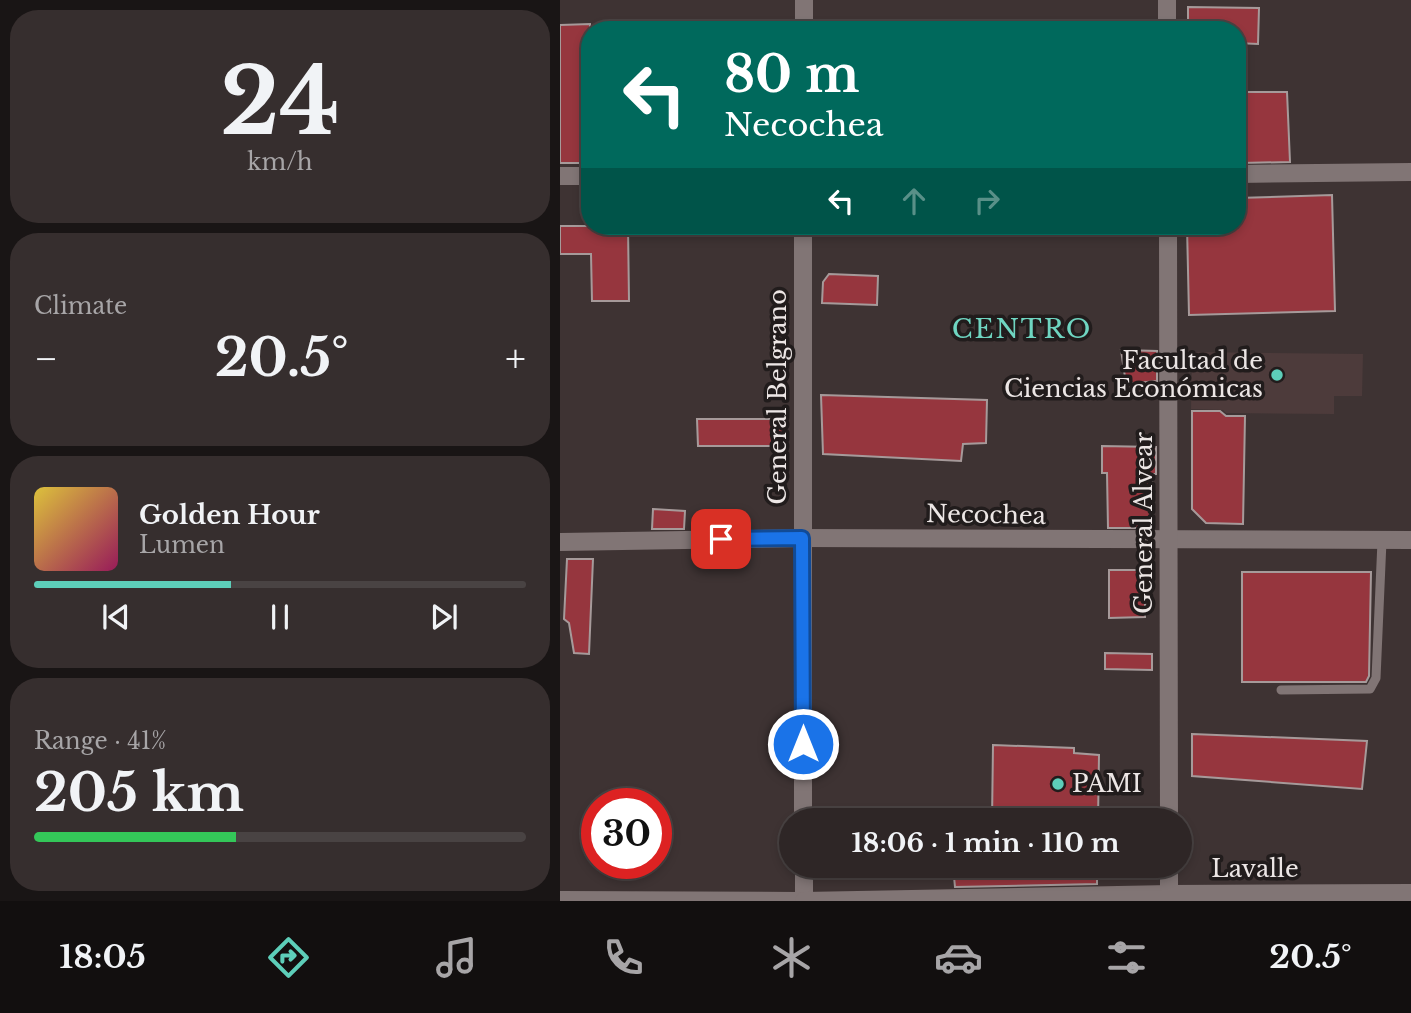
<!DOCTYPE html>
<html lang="en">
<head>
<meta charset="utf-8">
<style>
  :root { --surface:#2e2626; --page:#362e2e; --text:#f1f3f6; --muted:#a7a5a7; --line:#494343; --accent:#5dceb9 }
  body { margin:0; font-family:"Libre Baskerville",serif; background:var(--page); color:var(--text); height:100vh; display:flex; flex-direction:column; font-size:26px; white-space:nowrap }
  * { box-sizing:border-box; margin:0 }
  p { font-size:23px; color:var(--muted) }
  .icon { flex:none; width:38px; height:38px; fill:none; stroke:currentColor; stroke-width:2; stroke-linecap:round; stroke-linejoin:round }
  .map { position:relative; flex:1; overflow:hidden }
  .side { display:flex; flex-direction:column; gap:10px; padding:10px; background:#191515; width:560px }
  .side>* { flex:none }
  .top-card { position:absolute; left:21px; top:21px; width:665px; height:214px; border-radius:28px; box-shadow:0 4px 10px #0003,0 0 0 2px var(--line); background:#00695c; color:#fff; overflow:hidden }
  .speed { position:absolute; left:21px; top:788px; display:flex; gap:14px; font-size:35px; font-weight:700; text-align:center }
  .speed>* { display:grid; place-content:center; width:91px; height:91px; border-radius:50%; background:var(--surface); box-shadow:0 4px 10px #0003,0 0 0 2px var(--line); line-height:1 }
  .speed .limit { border:10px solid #d22; background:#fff; color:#111 }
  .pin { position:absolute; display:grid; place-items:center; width:60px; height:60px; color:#fff; margin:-30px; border-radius:14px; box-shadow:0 4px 10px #0006 }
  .me { position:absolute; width:77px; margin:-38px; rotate:0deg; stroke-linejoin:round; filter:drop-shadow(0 0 5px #0008) }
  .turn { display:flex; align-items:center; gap:24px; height:147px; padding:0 28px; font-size:32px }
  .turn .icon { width:91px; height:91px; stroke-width:2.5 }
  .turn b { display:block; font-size:49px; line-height:60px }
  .lanes { display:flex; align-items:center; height:66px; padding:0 28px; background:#0003; justify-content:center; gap:35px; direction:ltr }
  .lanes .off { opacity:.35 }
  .big { font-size:52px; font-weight:800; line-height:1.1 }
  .side .tile { flex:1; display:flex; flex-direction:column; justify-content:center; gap:10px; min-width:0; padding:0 24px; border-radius:28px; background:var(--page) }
  .side .dial { align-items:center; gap:0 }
  .dial b { font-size:91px; line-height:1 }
  .song { display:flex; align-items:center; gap:21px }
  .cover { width:84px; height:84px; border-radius:10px; background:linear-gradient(135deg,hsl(50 70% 55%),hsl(330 70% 35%)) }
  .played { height:7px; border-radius:4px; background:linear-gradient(90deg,var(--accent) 40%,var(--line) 40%) }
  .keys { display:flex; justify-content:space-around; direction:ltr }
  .heat { display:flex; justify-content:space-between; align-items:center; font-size:38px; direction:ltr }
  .charge { height:10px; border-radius:5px; background:linear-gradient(90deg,#34c759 41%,var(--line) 0) }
  .trip { position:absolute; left:219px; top:808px; width:413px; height:70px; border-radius:35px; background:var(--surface); box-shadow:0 4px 10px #0003,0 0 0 2px var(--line); font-weight:800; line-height:70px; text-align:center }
  .menu { display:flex; height:112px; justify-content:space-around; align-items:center; background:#120f0f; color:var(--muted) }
  .menu .icon { width:49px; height:49px }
  .menu .active { color:var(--accent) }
  .menu b { font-size:32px; color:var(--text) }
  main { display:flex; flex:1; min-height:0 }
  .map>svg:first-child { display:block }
</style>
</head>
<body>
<main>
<section class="side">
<div class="tile dial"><b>24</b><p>km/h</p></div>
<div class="tile"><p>Climate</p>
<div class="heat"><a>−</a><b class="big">20.5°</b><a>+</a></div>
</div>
<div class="tile">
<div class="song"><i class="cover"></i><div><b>Golden Hour</b><p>Lumen</p></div></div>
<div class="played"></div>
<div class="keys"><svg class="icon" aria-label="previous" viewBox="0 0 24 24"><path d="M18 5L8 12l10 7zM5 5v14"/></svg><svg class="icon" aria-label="pause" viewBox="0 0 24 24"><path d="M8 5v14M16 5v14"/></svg><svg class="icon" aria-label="next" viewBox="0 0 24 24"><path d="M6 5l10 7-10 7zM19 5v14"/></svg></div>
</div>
<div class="tile"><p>Range · 41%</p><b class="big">205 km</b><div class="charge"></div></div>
</section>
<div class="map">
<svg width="851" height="901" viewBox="0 0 851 901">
  <rect width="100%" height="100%" fill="#3e3333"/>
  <polygon fill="#4d3b3b" points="632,352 803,354 802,396 774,396 774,414 666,413 663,410 631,409"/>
  <g fill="#96363e" stroke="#a69a9a" stroke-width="2">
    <polygon points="628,7 699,8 698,44 677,43 677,30 628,30"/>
    <polygon points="30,24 30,163 0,163 0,25"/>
    <polygon points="677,92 727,92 730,162 681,163 677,156"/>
    <polygon points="772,195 775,311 629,315 627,226 677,226 677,198"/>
    <polygon points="0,226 68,226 69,301 32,301 31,254 0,254"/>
    <polygon points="269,274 318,276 317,305 262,303 263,282"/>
    <polygon points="561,350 597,351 597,381 566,384"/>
    <polygon points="261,395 427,400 426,443 403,444 401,461 263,454"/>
    <polygon points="632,411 660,411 666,416 685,416 683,524 646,523 632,509"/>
    <polygon points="137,419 224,419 223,446 138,446"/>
    <polygon points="542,446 596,447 596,474 592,474 593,528 548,528 547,473 542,473"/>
    <polygon points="93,509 125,511 124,529 92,529"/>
    <polygon points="7,559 33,559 29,654 14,653 9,623 4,619"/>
    <polygon points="549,570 585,570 585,617 549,618"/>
    <polygon points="682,572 811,572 809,676 806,682 682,682"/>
    <polygon points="545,653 592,654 592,670 545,669"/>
    <polygon points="632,734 807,741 802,789 632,776"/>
    <polygon points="433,745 514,748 514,753 539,755 538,821 432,821"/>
    <polygon points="393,866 537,866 537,884 395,887"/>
  </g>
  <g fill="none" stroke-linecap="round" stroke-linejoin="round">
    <polyline stroke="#817575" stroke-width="9" points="721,690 810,689 816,678 822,541"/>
    <g stroke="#817575" stroke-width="18">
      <polyline points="244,30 244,0"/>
      <polyline points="677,174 851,172"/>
      <polyline points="0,176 30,176"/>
      <polyline points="243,226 243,821"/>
      <polyline points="0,542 242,538 851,540"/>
      <polyline points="244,866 244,901"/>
      <polyline points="0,900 239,901"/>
      <polyline points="244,901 609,894 851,893"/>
    </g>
    <g stroke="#817575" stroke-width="18">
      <polyline points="607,0 607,30"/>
      <polyline points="608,226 609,821"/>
      <polyline points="609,901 609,866"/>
    </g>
  </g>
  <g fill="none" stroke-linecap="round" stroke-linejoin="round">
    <g stroke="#114b97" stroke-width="18">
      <polyline id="route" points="161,539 242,538 243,744"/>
    </g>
    <use href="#route" stroke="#1a73e8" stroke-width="12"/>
  </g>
  <g fill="#5dceb9" stroke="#211c1c" stroke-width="2.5">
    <circle cx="717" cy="375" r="7"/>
    <circle cx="498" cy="784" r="7"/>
  </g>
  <g text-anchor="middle" stroke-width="7" stroke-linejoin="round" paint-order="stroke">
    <g font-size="24" fill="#ece6e5" stroke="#211c1c" text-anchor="end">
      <text x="703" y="369">Facultad de<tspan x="703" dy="28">Ciencias Económicas</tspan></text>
      <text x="512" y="792" text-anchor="start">PAMI</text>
    </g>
    <g font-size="24" fill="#ece6e5" stroke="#211c1c">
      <text transform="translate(218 397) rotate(-90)" y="8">General Belgrano</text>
      <text transform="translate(426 515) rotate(1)" y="8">Necochea</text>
      <text transform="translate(584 523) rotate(-90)" y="8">General Alvear</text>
      <text x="695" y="877">Lavalle</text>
    </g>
    <g font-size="26" letter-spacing="2" fill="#6fd5c1" stroke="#211c1c">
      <text x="462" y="338">CENTRO</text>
    </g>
  </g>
</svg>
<div class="speed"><div class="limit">30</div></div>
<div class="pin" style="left:161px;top:539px;background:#d93025"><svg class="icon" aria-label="arrive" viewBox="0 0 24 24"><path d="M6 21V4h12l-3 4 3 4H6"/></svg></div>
<svg class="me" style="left:243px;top:744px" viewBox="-20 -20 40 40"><circle r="17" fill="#1a73e8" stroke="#fff" stroke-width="3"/><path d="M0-11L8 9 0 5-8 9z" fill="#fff"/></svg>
<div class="trip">18:06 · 1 min · 110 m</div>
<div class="top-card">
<div class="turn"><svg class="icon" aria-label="left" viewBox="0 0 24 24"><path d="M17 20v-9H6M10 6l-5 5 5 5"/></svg><div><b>80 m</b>Necochea</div></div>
<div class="lanes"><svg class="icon" aria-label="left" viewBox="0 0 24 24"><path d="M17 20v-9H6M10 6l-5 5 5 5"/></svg><svg class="icon off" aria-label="ahead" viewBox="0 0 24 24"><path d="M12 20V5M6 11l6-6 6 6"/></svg><svg class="icon off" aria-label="right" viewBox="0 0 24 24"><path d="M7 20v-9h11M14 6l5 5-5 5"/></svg></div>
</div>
</div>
</main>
<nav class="menu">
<b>18:05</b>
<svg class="icon active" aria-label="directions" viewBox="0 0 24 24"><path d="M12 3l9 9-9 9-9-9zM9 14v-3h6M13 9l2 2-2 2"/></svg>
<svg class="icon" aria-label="music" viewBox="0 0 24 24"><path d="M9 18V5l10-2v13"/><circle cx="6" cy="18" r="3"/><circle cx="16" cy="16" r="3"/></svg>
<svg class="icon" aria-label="phone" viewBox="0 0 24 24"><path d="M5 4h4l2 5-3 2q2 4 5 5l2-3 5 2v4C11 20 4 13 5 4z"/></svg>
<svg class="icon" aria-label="climate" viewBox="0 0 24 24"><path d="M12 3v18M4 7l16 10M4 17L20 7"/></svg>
<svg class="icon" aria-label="car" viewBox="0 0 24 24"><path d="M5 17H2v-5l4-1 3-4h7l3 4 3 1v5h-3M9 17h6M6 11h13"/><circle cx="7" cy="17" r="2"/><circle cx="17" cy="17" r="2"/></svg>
<svg class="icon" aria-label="filters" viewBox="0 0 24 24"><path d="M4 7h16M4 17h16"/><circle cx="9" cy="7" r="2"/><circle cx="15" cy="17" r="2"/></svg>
<b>20.5°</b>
</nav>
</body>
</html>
